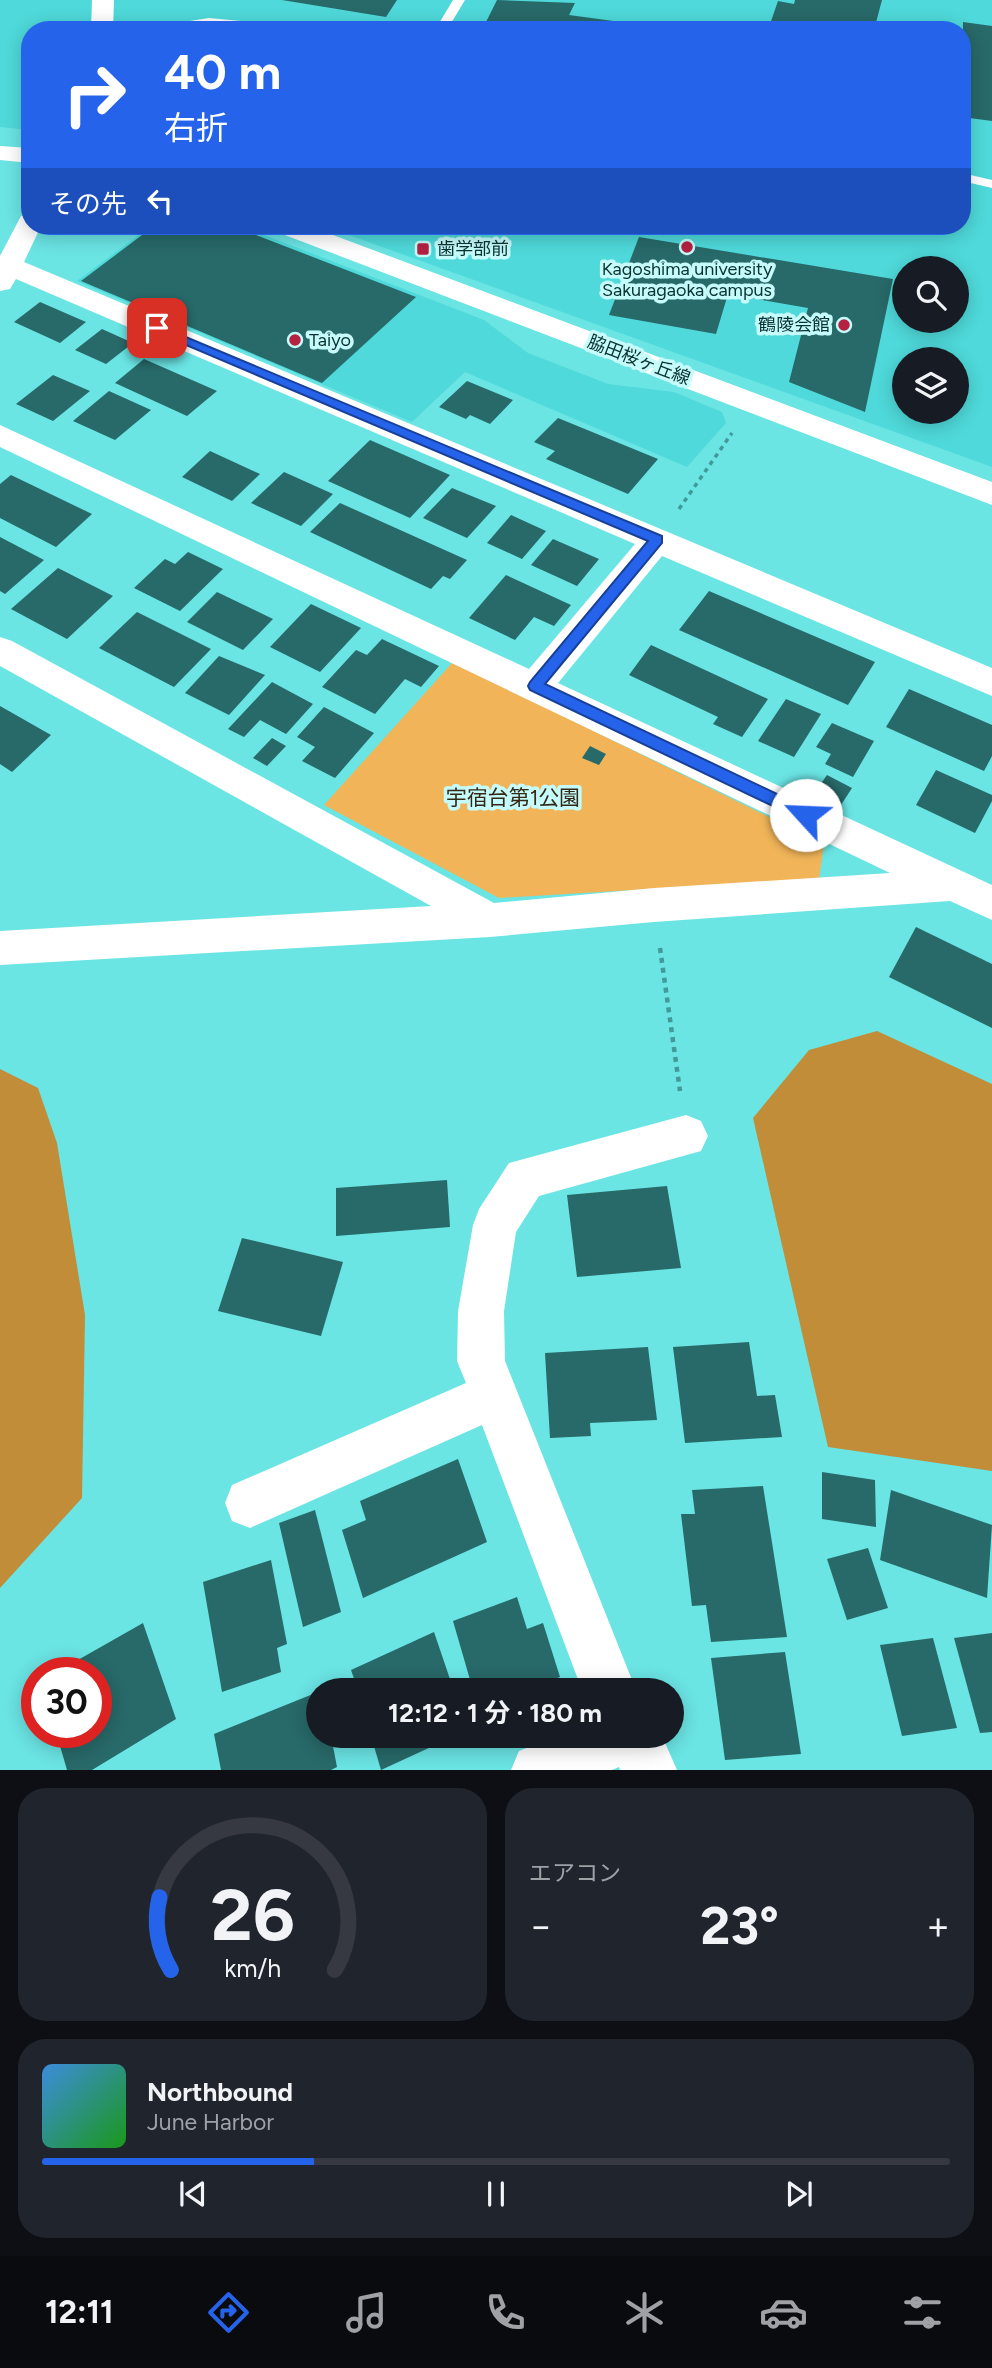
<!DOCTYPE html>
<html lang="ja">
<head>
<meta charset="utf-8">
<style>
  :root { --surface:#171b24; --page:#20242c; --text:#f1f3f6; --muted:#9ea1a6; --line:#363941; --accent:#2563eb }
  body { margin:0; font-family:Figtree,"Noto Sans JP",sans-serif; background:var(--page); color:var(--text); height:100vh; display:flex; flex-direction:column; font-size:26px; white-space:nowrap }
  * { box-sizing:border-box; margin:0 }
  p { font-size:23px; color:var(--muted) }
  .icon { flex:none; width:38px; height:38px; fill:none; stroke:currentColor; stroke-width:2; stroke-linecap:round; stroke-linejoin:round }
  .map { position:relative; height:1770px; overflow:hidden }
  .drawer { display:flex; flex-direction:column; gap:18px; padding:18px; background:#0d0f14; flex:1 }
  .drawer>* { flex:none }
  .top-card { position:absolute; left:21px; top:21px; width:950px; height:214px; border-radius:28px; box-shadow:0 4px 18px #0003; background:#2563eb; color:#fff; overflow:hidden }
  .controls { position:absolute; left:892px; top:256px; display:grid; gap:14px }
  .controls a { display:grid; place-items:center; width:77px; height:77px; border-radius:50%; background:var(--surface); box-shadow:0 4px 18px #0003; font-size:35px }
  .speed { position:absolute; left:21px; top:1657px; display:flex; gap:14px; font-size:35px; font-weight:700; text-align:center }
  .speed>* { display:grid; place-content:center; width:91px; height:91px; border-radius:50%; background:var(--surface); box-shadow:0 4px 18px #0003; line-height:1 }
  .speed .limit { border:10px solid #d22; background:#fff; color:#111 }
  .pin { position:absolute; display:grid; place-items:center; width:60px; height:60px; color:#fff; margin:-30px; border-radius:14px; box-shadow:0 4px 10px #0006 }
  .me { position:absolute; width:77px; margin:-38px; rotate:295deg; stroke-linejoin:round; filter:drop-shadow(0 0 5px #0008) }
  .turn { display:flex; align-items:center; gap:24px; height:147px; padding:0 28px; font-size:32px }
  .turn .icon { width:91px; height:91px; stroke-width:2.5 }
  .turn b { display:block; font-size:49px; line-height:60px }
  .then { display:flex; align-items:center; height:66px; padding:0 28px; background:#0003; gap:14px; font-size:26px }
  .big { font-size:52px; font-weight:700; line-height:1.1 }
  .drawer .tile { flex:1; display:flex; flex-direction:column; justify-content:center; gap:10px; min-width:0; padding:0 24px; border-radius:28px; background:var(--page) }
  .drawer .dial { align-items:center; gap:0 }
  .dial svg { height:182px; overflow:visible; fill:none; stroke:var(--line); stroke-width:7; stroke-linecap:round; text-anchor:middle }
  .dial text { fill:var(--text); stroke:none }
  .song { display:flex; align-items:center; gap:21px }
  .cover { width:84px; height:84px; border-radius:10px; background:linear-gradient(135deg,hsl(210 70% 55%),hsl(120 70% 35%)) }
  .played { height:7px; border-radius:4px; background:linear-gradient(90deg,var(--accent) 30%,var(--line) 30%) }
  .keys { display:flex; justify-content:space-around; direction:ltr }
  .heat { display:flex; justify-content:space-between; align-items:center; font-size:38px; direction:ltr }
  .drawer .tiles { flex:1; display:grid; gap:18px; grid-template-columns:1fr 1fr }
  .tile:last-child { grid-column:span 2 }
  .trip { position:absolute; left:306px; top:1678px; width:378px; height:70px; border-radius:35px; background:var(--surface); box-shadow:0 4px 18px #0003; font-weight:700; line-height:70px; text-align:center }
  .tab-bar { display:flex; height:112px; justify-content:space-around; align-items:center; background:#090b0e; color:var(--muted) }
  .tab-bar .icon { width:49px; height:49px }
  .tab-bar .on { color:var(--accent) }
  .tab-bar b { font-size:32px; color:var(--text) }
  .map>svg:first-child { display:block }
</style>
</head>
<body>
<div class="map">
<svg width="992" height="1770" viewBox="0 0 992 1770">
  <rect width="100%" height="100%" fill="#6be4e4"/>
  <g fill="#4fd9da" fill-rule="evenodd">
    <path d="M 0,0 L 992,0 L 992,467 L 324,226 L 962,226 L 962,30 L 30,30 L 30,130 L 0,127 ZM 905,268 L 957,268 L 957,320 L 905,320 ZM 905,359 L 957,359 L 957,411 L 905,411 Z"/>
    <polygon points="151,226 241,226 484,320 528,353 608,384 674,392 722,412 726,423 687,467 465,372 412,422 77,281"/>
  </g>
  <polygon fill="#f1b458" points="453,662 824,844 819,879 499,898 324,805"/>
  <g fill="#c28d39">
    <polygon points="877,1031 992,1084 992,1471 828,1447 753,1118 809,1050"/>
    <polygon points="0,1069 38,1088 57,1143 85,1315 82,1498 0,1588"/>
  </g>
  <g fill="#286969">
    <polygon points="282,0 397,0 386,17"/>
    <polygon points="497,0 575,3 569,15 650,26 648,30 482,30"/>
    <polygon points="795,0 882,0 874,30 768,30 778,1 794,4"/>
    <polygon points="963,22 992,26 992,121 962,117"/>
    <polygon points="154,226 233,226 416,297 322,383 81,281"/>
    <polygon points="639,237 893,279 865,412 789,382 808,308 728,294 716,334 609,315"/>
    <polygon points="40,302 86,322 60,343 14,322"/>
    <polygon points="102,329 133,343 106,364 75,350"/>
    <polygon points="144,359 217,391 187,416 115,383"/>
    <polygon points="53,375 90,391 53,421 16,404"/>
    <polygon points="467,381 513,400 490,424 470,415 466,419 439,407"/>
    <polygon points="109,391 151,410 115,440 73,421"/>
    <polygon points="558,418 658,459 628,494 546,459 555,451 534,442"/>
    <polygon points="370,440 450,475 410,518 328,481"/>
    <polygon points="210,451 260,474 232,501 182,477"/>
    <polygon points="284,472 333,494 301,526 251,503"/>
    <polygon points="11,475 92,514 56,547 0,518 0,484"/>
    <polygon points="452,488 496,506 467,538 423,518"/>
    <polygon points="340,503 467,560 450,579 443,576 431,589 310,532"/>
    <polygon points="511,515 546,531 522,559 487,543"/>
    <polygon points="0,537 44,560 5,594 0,591"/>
    <polygon points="553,539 599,559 577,586 531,565"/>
    <polygon points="188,552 223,569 180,611 134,588 165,559 175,564"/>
    <polygon points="58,568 113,596 67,639 11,609"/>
    <polygon points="506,575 571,605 554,626 534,617 515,640 469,618"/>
    <polygon points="709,591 875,662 848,705 679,630"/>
    <polygon points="217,592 273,619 243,650 187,622"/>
    <polygon points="311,604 361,628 320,672 270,647"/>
    <polygon points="137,612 211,649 174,687 99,648"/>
    <polygon points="382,639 439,666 421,687 405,679 375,714 322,687 356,650 367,655"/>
    <polygon points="651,645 768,699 742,737 713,724 718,717 629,675"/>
    <polygon points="219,656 265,675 229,715 185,693"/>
    <polygon points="272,682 313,704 286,734 260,720 244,737 228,729"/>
    <polygon points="909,689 992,725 992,756 984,771 886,727"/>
    <polygon points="786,699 821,714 794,757 758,741"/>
    <polygon points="0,706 51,735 12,772 0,764"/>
    <polygon points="324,707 374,733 335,778 302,761 315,747 297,737"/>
    <polygon points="832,723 874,741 853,777 825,764 831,754 816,747"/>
    <polygon points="272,738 286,746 267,766 253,758"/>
    <polygon points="590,746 606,754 599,765 582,758"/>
    <polygon points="936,770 992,795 992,801 975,833 916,805"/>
    <polygon points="827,775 852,788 841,805 815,792"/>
    <polygon points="916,927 992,964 992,1028 889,977"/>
    <polygon points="447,1180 450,1227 336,1236 336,1188"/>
    <polygon points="667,1186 681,1268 577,1277 567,1195"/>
    <polygon points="242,1238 343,1262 321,1336 218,1311"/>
    <polygon points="749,1342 757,1396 775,1395 782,1437 685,1443 673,1347"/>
    <polygon points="648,1347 657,1420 590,1423 591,1436 550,1438 545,1353"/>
    <polygon points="458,1459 487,1542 363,1598 342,1530 366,1520 360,1501"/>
    <polygon points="822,1472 875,1480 876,1527 822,1519"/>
    <polygon points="763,1486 787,1637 711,1642 706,1605 692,1606 681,1514 695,1514 692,1490"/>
    <polygon points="891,1490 992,1525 987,1598 880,1560"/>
    <polygon points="315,1510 341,1612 303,1627 279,1523"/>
    <polygon points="868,1548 888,1608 847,1620 827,1559"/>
    <polygon points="271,1560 287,1644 277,1648 281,1672 222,1692 203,1582"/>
    <polygon points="517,1597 527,1629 543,1623 560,1677 527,1690 473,1690 453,1621"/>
    <polygon points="143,1623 176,1719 92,1770 67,1770 56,1732 96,1732 96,1673 55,1673"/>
    <polygon points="434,1632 453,1688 448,1690 358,1690 351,1670"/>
    <polygon points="992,1633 992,1732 980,1733 954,1638"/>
    <polygon points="933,1638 957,1728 902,1736 880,1645"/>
    <polygon points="785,1652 801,1754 725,1760 711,1658"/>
    <polygon points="318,1692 318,1736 331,1736 337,1767 331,1770 221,1770 214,1734"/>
    <polygon points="371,1736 443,1736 444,1741 381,1770"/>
  </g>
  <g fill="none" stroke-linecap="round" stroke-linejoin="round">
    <polyline stroke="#429999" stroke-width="3.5" stroke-dasharray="4.5 4.5" stroke-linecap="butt" points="679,509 732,433"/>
    <polyline stroke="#429999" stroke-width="4.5" stroke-dasharray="5 5" stroke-linecap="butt" points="660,948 680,1091"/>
    <g fill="#fff" fill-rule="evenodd">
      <polygon points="453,0 465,0 447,30 435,30"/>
      <polygon points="209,18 251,22 284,30 209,25 163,30 177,23"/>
      <polygon points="962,173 992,180 992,188 962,181"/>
    </g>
    <g fill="#fff" fill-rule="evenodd">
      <polygon points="92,0 114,0 113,30 91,30"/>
      <polygon points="30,214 30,226 41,226 24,262 992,668 992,696 662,556 558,683 992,885 992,920 950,901 654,922 490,937 0,965 0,931 431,906 0,666 0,637 12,641 494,903 654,888 890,873 0,447 0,425 529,669 635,544 16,279 10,289 0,291 0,256 21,216"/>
      <polygon points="686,1115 701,1121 708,1136 701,1151 539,1196 516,1232 504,1311 505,1361 636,1690 582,1690 482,1425 250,1528 232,1521 225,1503 232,1485 466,1383 457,1361 458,1311 473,1225 479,1209 509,1163"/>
      <polygon points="556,1736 662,1736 677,1770 620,1770 619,1767 612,1770 511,1770 519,1751"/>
    </g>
    <g fill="#fff" fill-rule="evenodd">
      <polygon points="0,146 30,148 30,163 0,160"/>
      <polygon points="273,226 309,226 992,482 992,505 277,232"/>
    </g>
  </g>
  <polygon fill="#2563eb" stroke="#184099" stroke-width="2" points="157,325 662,536 662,543 545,684 811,810 814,815 811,819 800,819 530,690 528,686 530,682 648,541 153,331 151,328"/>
  <g fill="#b42141" stroke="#c5fbfa" stroke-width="2.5">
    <circle cx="687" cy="247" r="7"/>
    <rect x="416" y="242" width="14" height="14" rx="3.5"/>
    <circle cx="844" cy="325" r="7"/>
    <circle cx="295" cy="340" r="7"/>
  </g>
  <g text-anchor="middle" stroke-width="7" stroke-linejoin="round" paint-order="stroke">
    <g font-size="18" fill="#0a3232" stroke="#c5fbfa" text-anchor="start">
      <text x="437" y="255">歯学部前</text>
      <text x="687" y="275" text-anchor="middle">Kagoshima university<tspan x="687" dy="21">Sakuragaoka campus</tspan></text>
      <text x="830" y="331" text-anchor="end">鶴陵会館</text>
      <text x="309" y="346">Taiyo</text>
    </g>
    <g font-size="18" fill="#0a3232" stroke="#c5fbfa">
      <text transform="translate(639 360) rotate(21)" y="6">脇田桜ヶ丘線</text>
    </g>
    <g font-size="21" fill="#352816" stroke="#c5fbfa">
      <text x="513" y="805">宇宿台第1公園</text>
    </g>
  </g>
</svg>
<div class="controls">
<a><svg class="icon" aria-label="search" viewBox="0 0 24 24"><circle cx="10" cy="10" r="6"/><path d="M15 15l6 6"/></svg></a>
<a><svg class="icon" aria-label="layers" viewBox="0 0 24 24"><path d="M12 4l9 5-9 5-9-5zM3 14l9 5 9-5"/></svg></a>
</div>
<div class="speed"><div class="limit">30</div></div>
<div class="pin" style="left:157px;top:328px;background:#d93025"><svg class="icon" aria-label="arrive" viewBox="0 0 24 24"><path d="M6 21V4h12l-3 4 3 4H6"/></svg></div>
<svg class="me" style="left:806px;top:815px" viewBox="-20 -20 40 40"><circle r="19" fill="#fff"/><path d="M0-13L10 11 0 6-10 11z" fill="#2563eb"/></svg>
<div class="trip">12:12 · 1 分 · 180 m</div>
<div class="top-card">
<div class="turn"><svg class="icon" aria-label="right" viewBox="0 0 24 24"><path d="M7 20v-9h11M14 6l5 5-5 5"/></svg><div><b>40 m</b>右折</div></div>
<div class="then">その先<svg class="icon" aria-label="left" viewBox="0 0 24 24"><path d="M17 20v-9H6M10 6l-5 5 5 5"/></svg></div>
</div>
</div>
<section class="drawer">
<div class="tiles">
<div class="tile dial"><svg viewBox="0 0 100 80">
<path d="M14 69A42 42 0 1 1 86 69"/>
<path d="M14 69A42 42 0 0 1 9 37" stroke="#2563eb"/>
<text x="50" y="56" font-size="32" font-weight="700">26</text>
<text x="50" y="72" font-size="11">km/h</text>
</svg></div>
<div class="tile"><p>エアコン</p>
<div class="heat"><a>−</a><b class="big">23°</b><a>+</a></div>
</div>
<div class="tile">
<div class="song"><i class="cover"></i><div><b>Northbound</b><p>June Harbor</p></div></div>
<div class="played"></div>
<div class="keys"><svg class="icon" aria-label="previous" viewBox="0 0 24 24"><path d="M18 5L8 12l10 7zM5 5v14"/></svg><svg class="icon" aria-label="pause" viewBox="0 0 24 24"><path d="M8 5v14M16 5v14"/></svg><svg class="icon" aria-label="next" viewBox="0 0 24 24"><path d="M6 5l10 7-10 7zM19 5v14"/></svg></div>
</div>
</div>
</section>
<nav class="tab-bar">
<b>12:11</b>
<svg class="icon on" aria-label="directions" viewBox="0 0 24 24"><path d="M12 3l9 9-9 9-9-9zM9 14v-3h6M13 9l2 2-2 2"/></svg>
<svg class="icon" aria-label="music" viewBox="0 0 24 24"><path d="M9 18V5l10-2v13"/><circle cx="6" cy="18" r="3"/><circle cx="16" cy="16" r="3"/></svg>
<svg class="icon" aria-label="phone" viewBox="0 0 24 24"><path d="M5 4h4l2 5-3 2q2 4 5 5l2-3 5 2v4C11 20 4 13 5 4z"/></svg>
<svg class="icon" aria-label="climate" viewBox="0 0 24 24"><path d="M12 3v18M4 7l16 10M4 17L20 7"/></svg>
<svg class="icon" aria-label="car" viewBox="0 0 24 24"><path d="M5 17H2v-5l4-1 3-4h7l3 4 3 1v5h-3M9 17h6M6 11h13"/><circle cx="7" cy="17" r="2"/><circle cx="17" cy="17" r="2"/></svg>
<svg class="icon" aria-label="filters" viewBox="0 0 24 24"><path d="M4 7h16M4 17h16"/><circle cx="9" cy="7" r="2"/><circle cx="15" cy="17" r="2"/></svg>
</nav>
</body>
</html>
